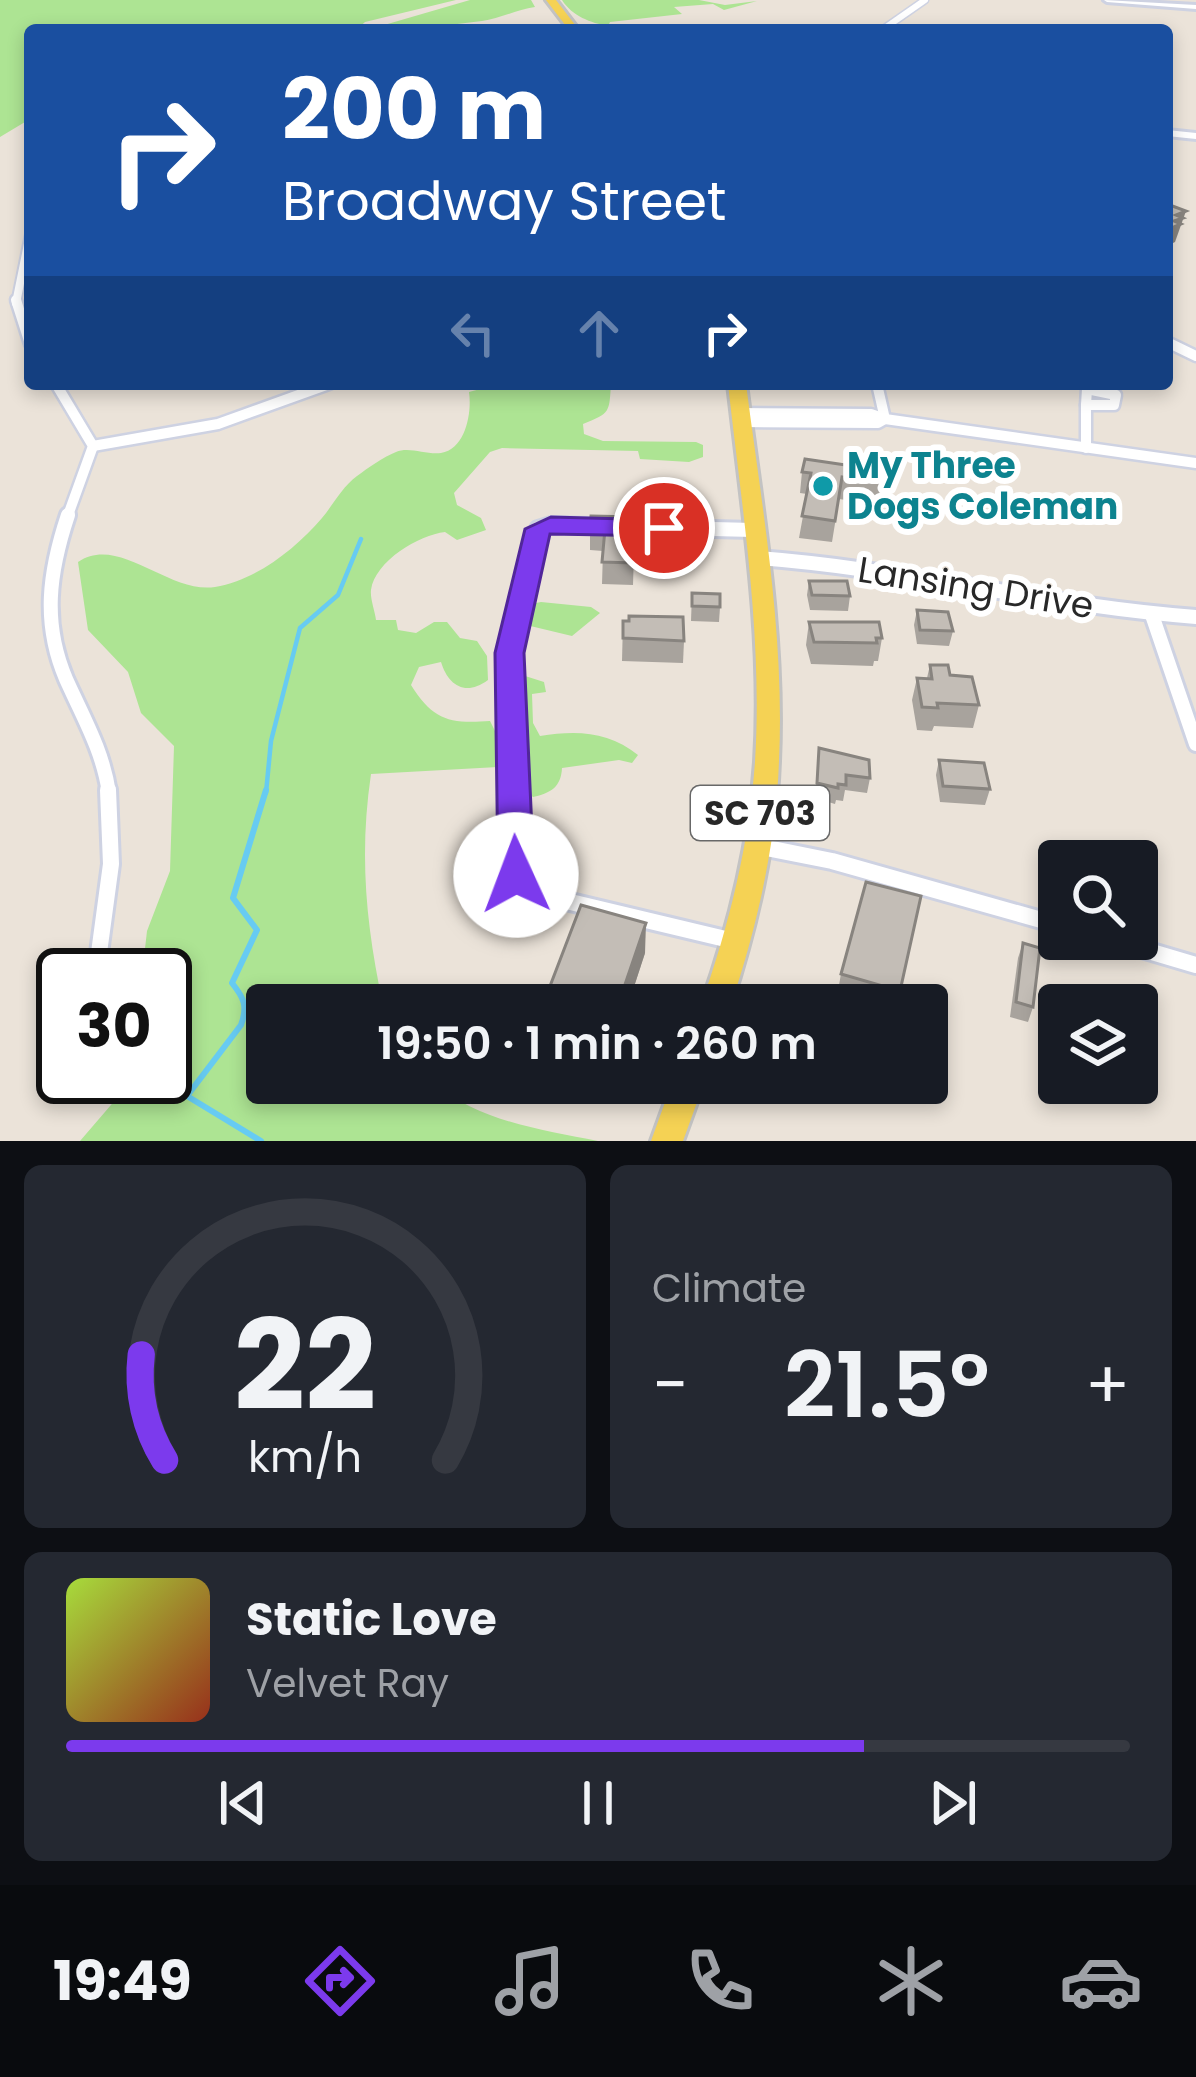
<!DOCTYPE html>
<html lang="en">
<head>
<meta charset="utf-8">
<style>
  :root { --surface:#171b24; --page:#242831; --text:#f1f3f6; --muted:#9ea1a6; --line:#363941; --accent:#7c3aed }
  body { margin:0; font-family:Poppins,sans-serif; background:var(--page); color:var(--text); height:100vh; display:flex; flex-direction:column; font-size:45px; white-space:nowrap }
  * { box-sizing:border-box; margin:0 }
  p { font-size:39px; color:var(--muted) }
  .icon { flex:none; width:66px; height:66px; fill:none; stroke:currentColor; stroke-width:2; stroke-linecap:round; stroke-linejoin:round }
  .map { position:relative; height:1141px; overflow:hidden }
  .sheet { display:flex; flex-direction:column; gap:24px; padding:24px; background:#0d0f14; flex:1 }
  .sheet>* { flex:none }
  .top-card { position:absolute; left:24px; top:24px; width:1149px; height:366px; border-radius:12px; box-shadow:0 6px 18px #0003; background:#1a4fa0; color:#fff; overflow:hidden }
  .fabs { position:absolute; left:1038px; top:840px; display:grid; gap:24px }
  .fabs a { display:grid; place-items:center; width:120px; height:120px; border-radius:12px; background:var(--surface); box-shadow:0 6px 18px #0003; font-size:60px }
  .speed { position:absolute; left:36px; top:948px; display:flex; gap:24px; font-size:60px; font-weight:700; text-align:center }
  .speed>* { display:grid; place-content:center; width:156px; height:156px; border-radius:50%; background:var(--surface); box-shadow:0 6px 18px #0003; line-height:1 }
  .speed .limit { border:6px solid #111; border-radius:18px; background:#fff; color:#111 }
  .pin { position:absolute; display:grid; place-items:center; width:102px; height:102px; color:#fff; margin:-51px; border:6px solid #fff; border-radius:50%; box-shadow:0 3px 12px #0007 }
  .me { position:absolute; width:132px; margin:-66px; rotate:358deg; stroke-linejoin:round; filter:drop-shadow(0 0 9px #0008) }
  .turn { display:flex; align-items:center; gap:42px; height:252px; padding:0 60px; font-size:54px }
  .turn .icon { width:156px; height:156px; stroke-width:2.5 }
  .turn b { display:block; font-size:84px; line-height:102px }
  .lanes { display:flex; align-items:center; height:114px; padding:0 60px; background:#0003; justify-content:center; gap:60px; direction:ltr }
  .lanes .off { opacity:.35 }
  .big { font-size:90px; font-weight:600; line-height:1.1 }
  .sheet .widget { flex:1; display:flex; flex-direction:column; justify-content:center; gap:18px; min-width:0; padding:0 42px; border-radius:18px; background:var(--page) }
  .sheet .dial { align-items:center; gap:0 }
  .dial svg { height:312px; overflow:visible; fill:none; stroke:var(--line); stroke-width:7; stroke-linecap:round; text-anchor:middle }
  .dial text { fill:var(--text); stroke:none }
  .song { display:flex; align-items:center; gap:36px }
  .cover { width:144px; height:144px; border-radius:18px; background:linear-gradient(135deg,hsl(80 70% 55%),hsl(10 70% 35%)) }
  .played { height:12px; border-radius:6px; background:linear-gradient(90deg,var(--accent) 75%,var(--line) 75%) }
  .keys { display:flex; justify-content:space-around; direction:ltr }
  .heat { display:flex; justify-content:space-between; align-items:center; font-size:66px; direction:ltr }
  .sheet .tiles { flex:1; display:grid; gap:24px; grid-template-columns:1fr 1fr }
  .widget:last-child { grid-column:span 2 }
  .trip { position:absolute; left:246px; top:984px; width:702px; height:120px; border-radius:12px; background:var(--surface); box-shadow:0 6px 18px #0003; font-weight:600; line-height:120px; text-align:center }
  .menu { display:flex; height:192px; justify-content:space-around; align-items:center; background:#090b0e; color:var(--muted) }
  .menu .icon { width:84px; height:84px }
  .menu .selected { color:var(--accent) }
  .menu b { font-size:54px; color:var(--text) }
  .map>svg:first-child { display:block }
</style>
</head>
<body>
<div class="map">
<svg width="1196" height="1141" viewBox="0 0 1196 1141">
  <rect width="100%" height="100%" fill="#ebe3d9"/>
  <g fill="#ade493">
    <polygon points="0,0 456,0 365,22 356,30 30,30 30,119 0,137"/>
    <path d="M 470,0 L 531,0 L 535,7 C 516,10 498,19 482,21 C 443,26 407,30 367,30 Z"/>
    <path d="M 562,0 L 699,0 L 725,5 L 757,1 L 724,10 L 713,4 L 674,7 L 682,14 L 610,22 L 608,26 C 591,23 572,16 562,0 Z"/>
    <path d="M 499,384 L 611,384 C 609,412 611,413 583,424 L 584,434 L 603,441 L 696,442 L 703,445 L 703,457 L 689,462 L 640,459 L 638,451 L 502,448 L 490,452 L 454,493 L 457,505 L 481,518 L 486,530 L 457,540 L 445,532 C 419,535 375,561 371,590 C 370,599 375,611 376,620 L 396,620 L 398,630 L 416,633 L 434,622 L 447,622 L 460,638 L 477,641 L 487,656 L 488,680 C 465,697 448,685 441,662 L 419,667 L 411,685 C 433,720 449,724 490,721 L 500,741 L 498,767 L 371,774 C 359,855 366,925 383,1005 L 267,1005 L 267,1083 L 434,1083 C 478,1121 542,1130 598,1141 L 80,1141 L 129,1084 L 130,1077 L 165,1077 L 165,975 L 142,975 L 147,931 L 170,871 L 174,746 L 141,713 L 128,672 L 88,630 L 78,562 C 119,534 168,594 215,587 C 257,580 295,549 322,518 C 333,505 342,487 357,476 C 368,468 383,457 396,452 C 409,446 426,455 441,453 C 466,449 472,412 469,392 Z"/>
    <polygon points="541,602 591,607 600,613 572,636 522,624 531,604"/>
    <path d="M 522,675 L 544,682 L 546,692 L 532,694 L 533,723 L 540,736 C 576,730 609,731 638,755 L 632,763 L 619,760 L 562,768 C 561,787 551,793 533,797 L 526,791 L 516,680 Z"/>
  </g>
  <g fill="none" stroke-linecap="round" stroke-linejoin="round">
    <polyline stroke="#67cbf2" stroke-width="4.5" points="266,793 271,741 300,628 338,595 361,539"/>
    <path stroke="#67cbf2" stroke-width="6" d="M 261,1141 L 187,1096 L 241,1025 C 248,1006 244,998 232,983 L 257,930 L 233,898 L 266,790"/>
    <g stroke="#ced2e2" stroke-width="9">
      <polyline id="minor-far4" points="882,30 925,0"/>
    </g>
    <g stroke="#ced2e2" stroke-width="12">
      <polyline id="minor-far3" points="16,303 30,234"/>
    </g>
    <g stroke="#ced2e2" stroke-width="15">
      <g id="minor-far2">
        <polyline points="16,300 30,344"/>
        <polyline points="1167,342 1196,356"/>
        <polyline points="56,384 93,446 67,518"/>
        <polyline points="877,384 885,419 1196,463"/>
        <polygon points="1087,389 1116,395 1114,405 1086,405"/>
        <polyline points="1086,405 1086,448"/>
        <polyline points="740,413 871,414 885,419 878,423 741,422"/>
        <polyline points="93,446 218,424 329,384"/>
      </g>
    </g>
    <g stroke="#ced2e2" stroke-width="20">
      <g id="minor-far1">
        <path d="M 68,515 C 49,572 42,623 66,679 C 83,717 103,751 109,793"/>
        <path d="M 758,558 C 905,569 1049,606 1196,617"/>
        <polyline points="1152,615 1196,744"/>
        <polyline points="514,793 510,653 538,529 551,525 753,530"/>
      </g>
    </g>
    <g stroke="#ced2e2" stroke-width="22">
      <g id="minor">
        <polyline points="514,790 516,875 537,894 738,942"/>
        <polyline points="757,846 832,861 1059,925"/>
        <polyline points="1108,939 1196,965"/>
        <polyline points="96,975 111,864 108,790"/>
      </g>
    </g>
    <g stroke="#ced2e2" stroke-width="6">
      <g id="tertiary">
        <polygon points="1104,0 1196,5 1196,9 1107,2"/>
        <polygon points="1167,130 1196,133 1196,139 1167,136"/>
      </g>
    </g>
    <g stroke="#c3c3c3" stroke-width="6">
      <g id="primary">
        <polygon points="546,0 556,0 579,30 569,30"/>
        <path d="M 728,384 L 746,384 C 762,508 785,635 779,761 C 776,845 757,926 731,1005 L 701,1005 C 729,926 749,845 755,762 C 763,636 742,509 728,384 Z"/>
        <polygon points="672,1083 704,1083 683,1141 651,1141"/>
      </g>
    </g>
    <use href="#minor-far4" stroke="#fff" stroke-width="6"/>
    <use href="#minor-far3" stroke="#fff" stroke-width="8"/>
    <use href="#minor-far2" stroke="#fff" stroke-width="10"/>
    <use href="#minor-far1" stroke="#fff" stroke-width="14"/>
    <use href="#minor" stroke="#fff" stroke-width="16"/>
    <use href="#tertiary" fill="#fff" fill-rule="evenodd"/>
    <use href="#primary" fill="#f5d254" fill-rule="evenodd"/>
  </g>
  <g fill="#a8a39d">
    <polygon points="802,472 893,472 886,506 839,499 832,542 799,538 807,494 800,493"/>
    <polygon points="635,517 633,585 602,584 603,551 590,550 590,528"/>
    <polygon points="809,581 850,596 848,611 810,610 807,595"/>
    <polygon points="692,593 720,607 719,622 691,621"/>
    <polygon points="917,610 953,631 949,646 917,644 914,625"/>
    <polygon points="623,621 684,641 683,663 622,661"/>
    <polygon points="809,622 882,638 878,661 874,661 873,666 811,664 806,645"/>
    <polygon points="930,665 950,675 979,705 973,728 934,726 932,731 917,730 912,700 917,678 927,678"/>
    <polygon points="819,748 870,778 867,793 845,790 843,801 836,800 835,804 815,798"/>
    <polygon points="939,760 990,789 985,805 940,802 936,775"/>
    <polygon points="921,896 896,1005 866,1005 837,996 841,974"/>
    <polygon points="1023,943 1033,1007 1028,1022 1010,1017 1018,958"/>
    <polygon points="645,953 628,1005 547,1005 547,994"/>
  </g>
  <g fill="#88847f">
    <polygon points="1186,211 1175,242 1167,246 1167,230 1176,215"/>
    <polygon points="646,923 645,953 628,1005 618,1005"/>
  </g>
  <g fill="#c3bdb6" stroke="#88847f" stroke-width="3">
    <polygon points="1167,204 1186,211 1176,215 1183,218 1174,221 1181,224 1167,230"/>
    <polygon points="805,459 893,472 890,484 842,477 835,521 802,516 811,473 802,472"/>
    <polygon points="591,516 635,517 634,563 602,562 605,529 590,528"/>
    <polygon points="809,581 847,581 850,596 812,595"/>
    <polygon points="692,593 720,594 720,607 692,606"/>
    <polygon points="917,610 948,612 953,631 920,630"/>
    <polygon points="629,616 683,617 684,641 623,638 623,621 629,621"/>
    <polygon points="809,622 879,622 882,638 876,638 877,643 814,642"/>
    <polygon points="930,665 948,665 950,675 972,677 979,705 937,703 938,708 922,707 917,678 932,679"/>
    <polygon points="819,748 869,760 870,778 846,775 846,785 838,784 838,788 817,783"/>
    <polygon points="939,760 984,763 990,789 943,786"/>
    <polygon points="866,882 921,896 900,991 841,974"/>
    <polygon points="581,905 646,923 618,1005 587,1005 547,994"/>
    <polygon points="1023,943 1040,948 1033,1007 1016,1002"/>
  </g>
  <polygon fill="#7c3aed" stroke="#51269a" stroke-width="3" points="551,517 664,520 677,528 664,536 550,534 524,653 534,875 528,885 516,889 504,885 498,875 495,653 525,529"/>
  <circle fill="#0f9aa8" stroke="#fff" stroke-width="4.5" cx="823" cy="486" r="12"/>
  <g text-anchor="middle" stroke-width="12" stroke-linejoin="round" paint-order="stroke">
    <rect fill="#fff" stroke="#686868" stroke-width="3" x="691" y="786" width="138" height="54" rx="9"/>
    <g font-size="33" font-weight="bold" fill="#282828">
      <text x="760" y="825">SC 703</text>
    </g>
    <g font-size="36" font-weight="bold" fill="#0d838f" stroke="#fff" text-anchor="start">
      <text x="847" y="478">My Three<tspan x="847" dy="41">Dogs Coleman</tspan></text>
    </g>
    <g font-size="36" fill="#282828" stroke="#fff">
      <text transform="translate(976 587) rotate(9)" y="13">Lansing Drive</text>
    </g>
  </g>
</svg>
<div class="fabs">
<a><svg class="icon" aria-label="search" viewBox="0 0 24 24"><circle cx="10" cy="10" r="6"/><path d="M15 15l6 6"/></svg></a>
<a><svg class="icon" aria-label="layers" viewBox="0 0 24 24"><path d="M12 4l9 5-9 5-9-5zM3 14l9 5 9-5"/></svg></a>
</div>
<div class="speed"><div class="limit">30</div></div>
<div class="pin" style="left:664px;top:528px;background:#d93025"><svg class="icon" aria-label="arrive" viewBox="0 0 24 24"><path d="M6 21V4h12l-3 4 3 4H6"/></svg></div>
<svg class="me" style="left:516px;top:875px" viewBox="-20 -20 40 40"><circle r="19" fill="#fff"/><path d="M0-13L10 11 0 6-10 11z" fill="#7c3aed"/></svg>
<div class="trip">19:50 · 1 min · 260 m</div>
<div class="top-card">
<div class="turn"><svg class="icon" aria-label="right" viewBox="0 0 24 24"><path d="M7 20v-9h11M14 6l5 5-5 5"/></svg><div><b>200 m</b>Broadway Street</div></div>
<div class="lanes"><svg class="icon off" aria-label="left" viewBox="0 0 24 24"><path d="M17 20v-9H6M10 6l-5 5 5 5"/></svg><svg class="icon off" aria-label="ahead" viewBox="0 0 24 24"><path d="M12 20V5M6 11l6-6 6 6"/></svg><svg class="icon" aria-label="right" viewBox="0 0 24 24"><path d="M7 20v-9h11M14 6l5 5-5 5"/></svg></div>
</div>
</div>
<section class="sheet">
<div class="tiles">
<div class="widget dial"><svg viewBox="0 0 100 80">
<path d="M14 69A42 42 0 1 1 86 69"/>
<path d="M14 69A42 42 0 0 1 8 42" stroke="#7c3aed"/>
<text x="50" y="56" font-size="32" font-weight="700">22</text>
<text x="50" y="72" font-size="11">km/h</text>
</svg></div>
<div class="widget"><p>Climate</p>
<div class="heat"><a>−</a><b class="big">21.5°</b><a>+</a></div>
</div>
<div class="widget">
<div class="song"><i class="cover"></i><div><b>Static Love</b><p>Velvet Ray</p></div></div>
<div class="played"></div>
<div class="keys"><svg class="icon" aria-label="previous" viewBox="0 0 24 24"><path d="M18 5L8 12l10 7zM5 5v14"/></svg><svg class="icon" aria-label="pause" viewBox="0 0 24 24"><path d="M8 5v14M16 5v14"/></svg><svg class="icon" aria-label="next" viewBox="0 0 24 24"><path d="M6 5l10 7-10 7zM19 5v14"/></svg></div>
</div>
</div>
</section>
<nav class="menu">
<b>19:49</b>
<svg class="icon selected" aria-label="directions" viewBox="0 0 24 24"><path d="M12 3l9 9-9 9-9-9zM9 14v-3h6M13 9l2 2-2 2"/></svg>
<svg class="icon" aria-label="music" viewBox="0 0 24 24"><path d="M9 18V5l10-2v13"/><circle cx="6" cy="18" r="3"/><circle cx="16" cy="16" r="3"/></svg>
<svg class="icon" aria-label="phone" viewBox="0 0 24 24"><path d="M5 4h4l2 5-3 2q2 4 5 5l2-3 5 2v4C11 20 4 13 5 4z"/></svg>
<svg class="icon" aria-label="climate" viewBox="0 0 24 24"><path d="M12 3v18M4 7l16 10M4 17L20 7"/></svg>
<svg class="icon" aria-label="car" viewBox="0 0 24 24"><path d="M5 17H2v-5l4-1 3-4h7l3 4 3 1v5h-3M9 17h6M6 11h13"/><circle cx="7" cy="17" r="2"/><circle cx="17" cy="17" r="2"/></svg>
</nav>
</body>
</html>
